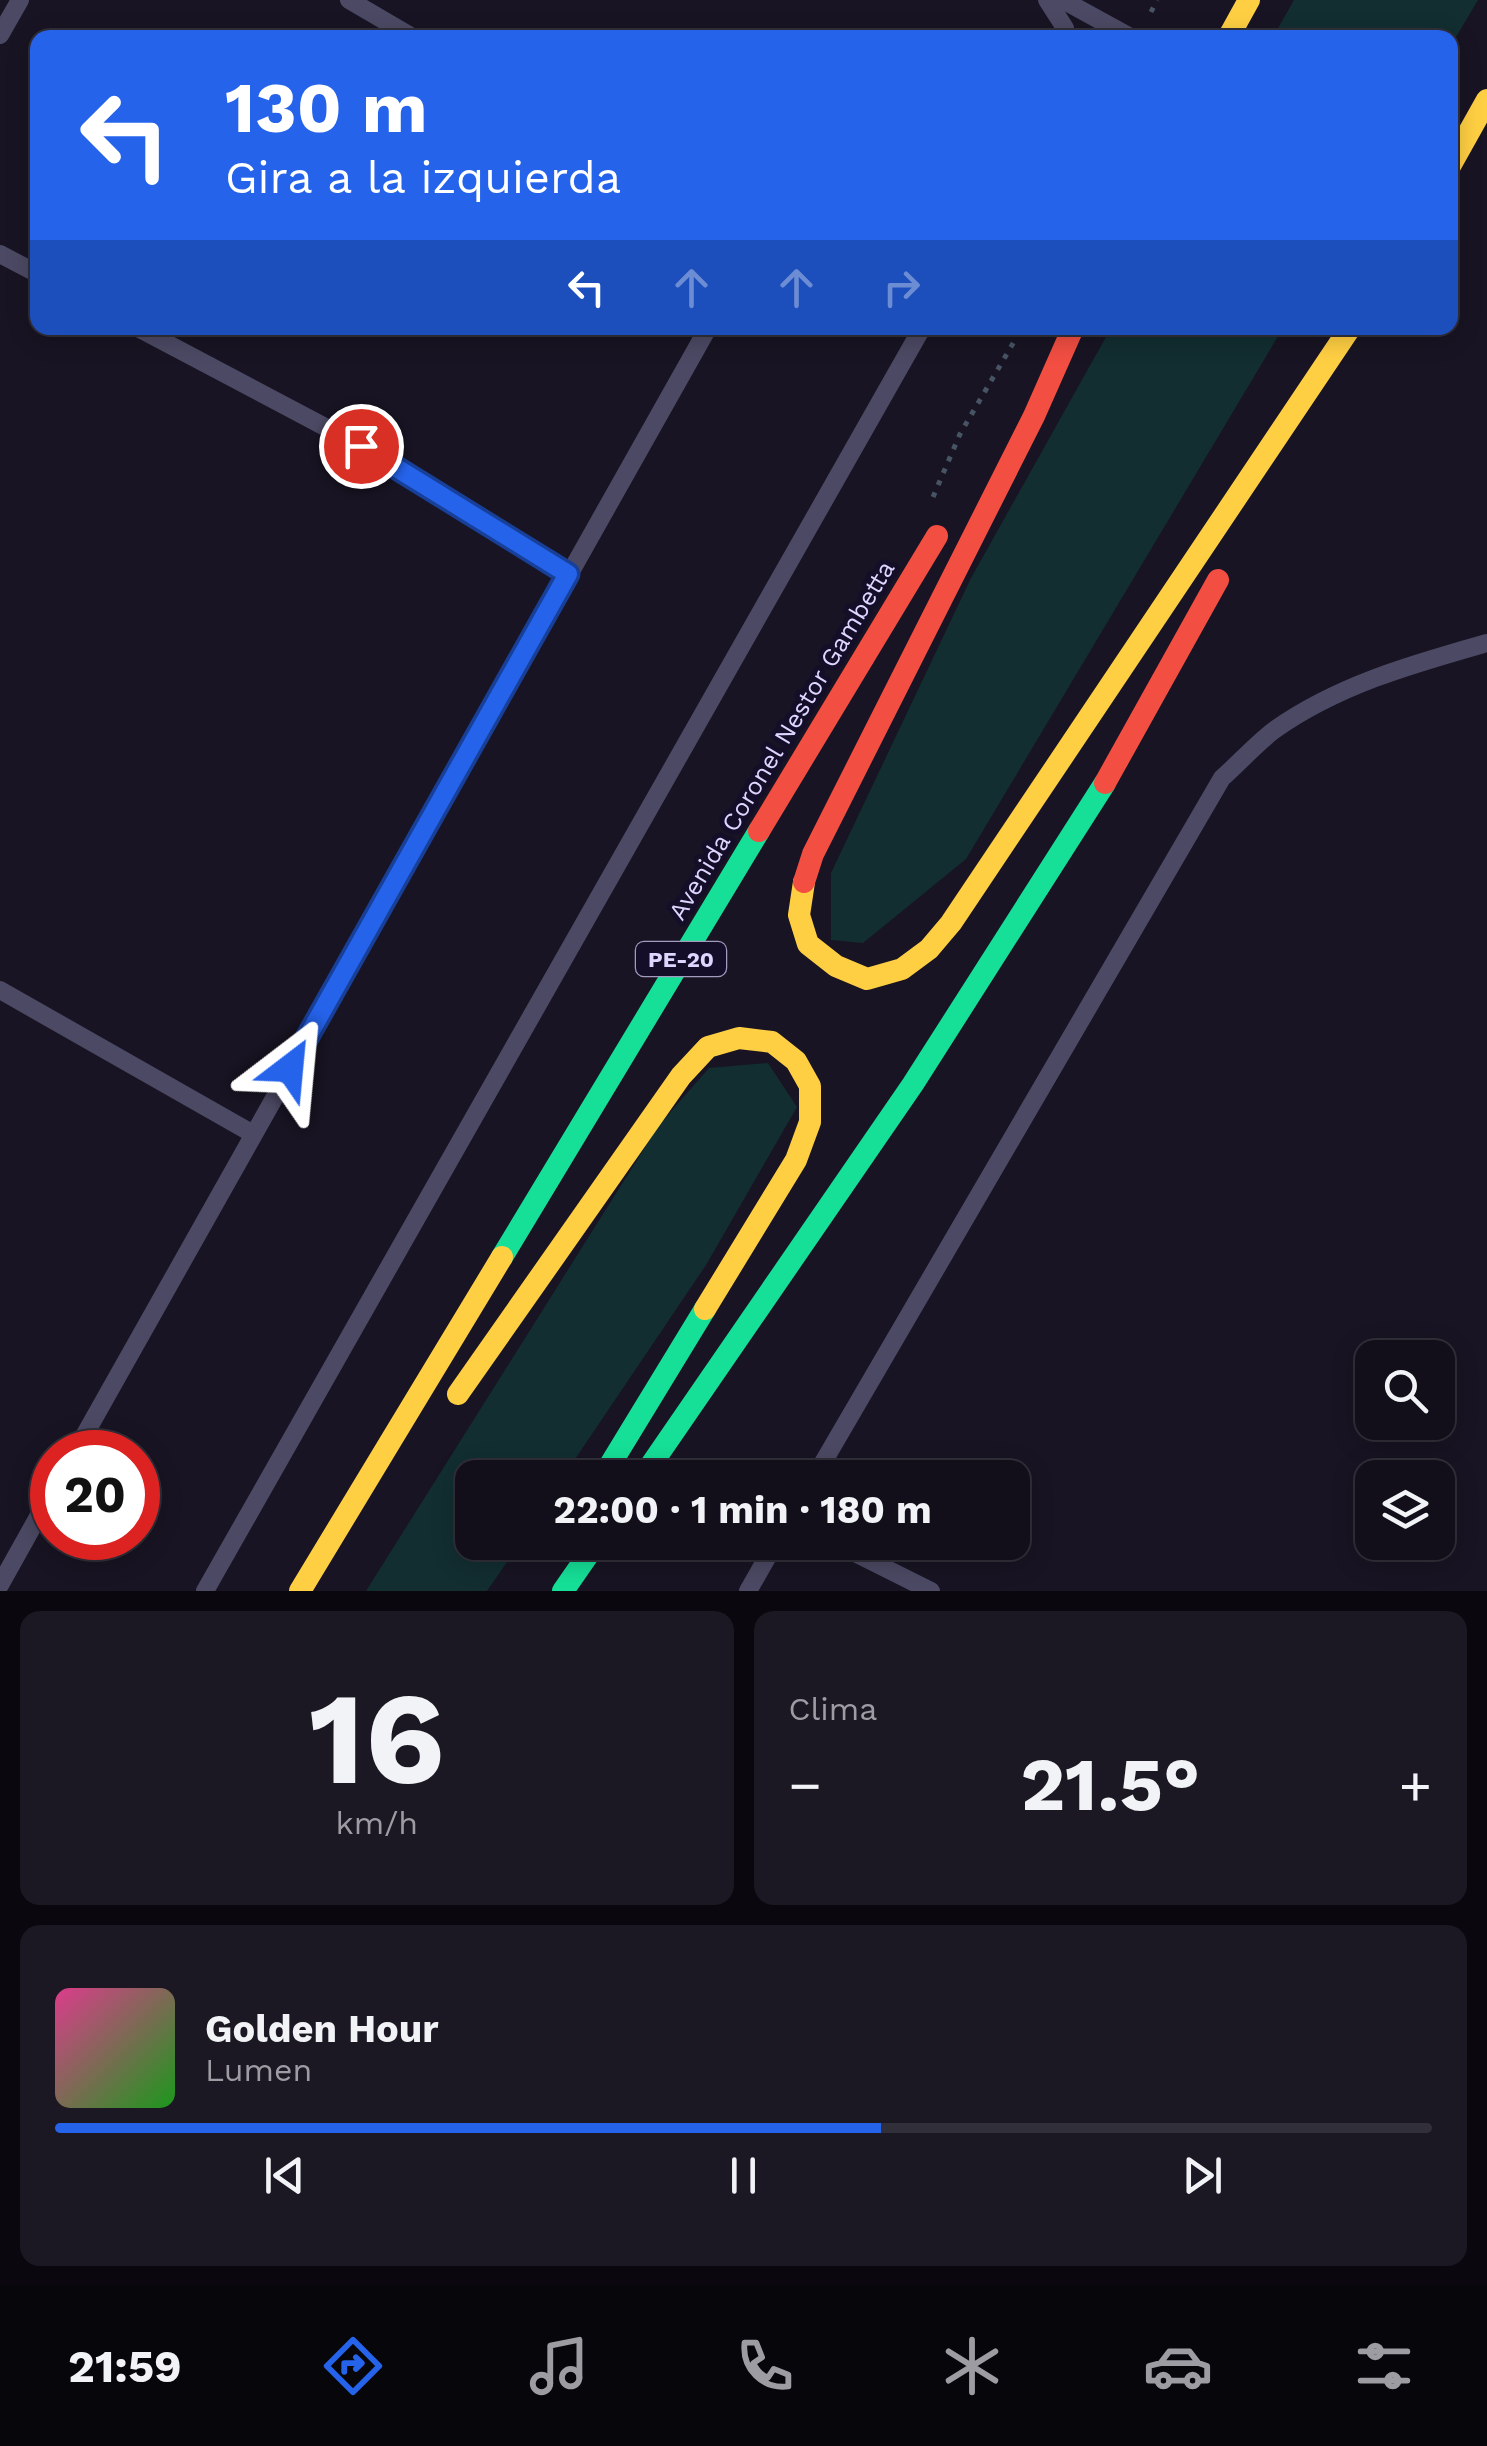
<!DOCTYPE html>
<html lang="es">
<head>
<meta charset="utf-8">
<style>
  :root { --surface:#120f1a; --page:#1b1823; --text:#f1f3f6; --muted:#9c9ca2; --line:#312f39; --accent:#2563eb }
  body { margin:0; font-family:"Work Sans",sans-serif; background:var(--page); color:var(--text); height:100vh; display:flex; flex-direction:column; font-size:38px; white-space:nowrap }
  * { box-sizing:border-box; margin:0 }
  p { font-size:32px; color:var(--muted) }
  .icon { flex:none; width:55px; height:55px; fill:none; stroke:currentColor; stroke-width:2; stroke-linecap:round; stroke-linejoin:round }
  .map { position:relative; height:1591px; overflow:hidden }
  .details { display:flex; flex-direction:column; gap:20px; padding:20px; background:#0a080e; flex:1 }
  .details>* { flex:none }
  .banner { position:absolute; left:30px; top:30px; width:1428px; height:305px; border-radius:20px; box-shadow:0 5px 25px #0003,0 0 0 2px var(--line); background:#2563eb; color:#fff; overflow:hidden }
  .controls { position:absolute; left:1355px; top:1340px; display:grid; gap:20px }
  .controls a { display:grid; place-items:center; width:100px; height:100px; border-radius:20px; background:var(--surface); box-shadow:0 5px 25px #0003,0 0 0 2px var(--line); font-size:50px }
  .speed { position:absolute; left:30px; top:1430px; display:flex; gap:20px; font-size:50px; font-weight:700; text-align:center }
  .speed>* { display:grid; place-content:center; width:130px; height:130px; border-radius:50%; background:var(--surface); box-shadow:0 5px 25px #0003,0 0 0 2px var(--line); line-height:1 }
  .speed .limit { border:15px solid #d22; background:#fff; color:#111 }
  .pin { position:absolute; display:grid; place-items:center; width:85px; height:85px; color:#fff; margin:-42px; border:5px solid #fff; border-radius:50%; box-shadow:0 2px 10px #0007 }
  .me { position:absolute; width:110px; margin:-55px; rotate:29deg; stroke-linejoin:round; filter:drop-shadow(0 0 8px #0008) }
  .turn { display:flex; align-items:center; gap:35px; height:210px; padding:0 30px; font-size:45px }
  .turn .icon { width:130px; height:130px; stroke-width:2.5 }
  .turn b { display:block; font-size:70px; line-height:85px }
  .lanes { display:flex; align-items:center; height:95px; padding:0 30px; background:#0003; justify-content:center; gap:50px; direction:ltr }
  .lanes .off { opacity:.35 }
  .big { font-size:75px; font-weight:700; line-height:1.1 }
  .details .card { flex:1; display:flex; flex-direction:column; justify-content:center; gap:15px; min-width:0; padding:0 35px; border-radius:20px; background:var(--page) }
  .details .dial { align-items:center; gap:0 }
  .dial b { font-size:130px; line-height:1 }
  .song { display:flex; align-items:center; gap:30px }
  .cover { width:120px; height:120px; border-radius:15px; background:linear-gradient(135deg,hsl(330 70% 55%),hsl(120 70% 35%)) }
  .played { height:10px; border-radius:5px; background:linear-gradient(90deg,var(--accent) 60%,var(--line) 60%) }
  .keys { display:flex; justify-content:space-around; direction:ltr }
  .heat { display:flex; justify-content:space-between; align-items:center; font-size:55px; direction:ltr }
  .details .tiles { flex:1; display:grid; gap:20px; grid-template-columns:1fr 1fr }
  .card:last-child { grid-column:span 2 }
  .trip { position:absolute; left:455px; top:1460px; width:575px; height:100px; border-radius:20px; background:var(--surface); box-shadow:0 5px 25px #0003,0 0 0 2px var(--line); font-weight:700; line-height:100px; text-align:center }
  .tab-bar { display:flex; height:160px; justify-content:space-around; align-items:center; background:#07060a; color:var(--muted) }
  .tab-bar .icon { width:70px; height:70px }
  .tab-bar .selected { color:var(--accent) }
  .tab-bar b { font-size:45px; color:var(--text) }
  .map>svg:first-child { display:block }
</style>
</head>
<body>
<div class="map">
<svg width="1487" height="1591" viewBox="0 0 1487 1591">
  <rect width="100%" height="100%" fill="#181423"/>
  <g fill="#122e31">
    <polygon points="1294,0 1478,0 1450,47 1450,38 1273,37"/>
    <polygon points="1111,328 1283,328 966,859 863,943 831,940 831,873 971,578"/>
    <polygon points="768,1063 797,1107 706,1265 563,1477 472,1478 472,1542 520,1543 487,1591 366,1591 659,1125 709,1068"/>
  </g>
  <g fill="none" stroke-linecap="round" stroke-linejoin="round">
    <g stroke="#475464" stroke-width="5" stroke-dasharray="5 8" stroke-linecap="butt">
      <polyline points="1151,12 1157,0"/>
      <polyline points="933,497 960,434 1022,328"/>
    </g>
    <g stroke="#4c4964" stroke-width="18">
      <polyline points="349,0 414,38"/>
      <polyline points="1047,0 1065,28 1064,38"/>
      <polyline points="1063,0 1132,38"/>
      <polyline points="0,35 20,0"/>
      <polyline points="0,254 38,274"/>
      <polyline points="138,328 361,446 568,574"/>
      <polyline points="0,990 253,1134"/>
      <polyline points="75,1452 708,328"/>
      <path d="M 814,1478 L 1222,778 C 1239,763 1255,745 1273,731 C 1337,685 1413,664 1487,643"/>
      <polyline points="833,1542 931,1591"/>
      <polyline points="0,1585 52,1492"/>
      <polyline points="205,1591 922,328"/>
      <polyline points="748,1591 776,1542"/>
    </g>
    <g stroke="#16e098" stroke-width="22">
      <polyline points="502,1257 759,831"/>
      <polyline points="602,1478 705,1309"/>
      <polyline points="642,1478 913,1084 1105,783"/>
      <polyline points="563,1591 597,1542"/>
    </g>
    <g stroke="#ffcf43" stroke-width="22">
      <polyline points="1228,38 1249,0"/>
      <polyline points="1450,166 1487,100"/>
      <polyline points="804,882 799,915 808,944 836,966 867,979 902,969 929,949 951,923 1350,328"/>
      <polyline points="458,1394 681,1076 708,1047 739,1038 772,1042 796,1061 810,1086 810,1122 796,1160 705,1309"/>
      <polyline points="300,1591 502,1257"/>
    </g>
    <g stroke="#f24e42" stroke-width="22">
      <polyline points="1105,783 1218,580"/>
      <polyline points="759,831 937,536"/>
      <polyline points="804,882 813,854 1034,416 1073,328"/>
    </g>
  </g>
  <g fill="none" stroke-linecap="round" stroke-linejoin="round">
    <g stroke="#184099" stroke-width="25">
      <polyline id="route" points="290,1068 568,574 361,446"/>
    </g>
    <use href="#route" stroke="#2563eb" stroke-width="18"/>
  </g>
  <g text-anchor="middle" stroke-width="10" stroke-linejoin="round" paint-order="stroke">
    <rect fill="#150e29" stroke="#a29abf" stroke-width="2.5" x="636" y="942" width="90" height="34" rx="8"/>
    <g font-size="22" font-weight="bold" fill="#ded6ff">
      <text x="681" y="967">PE-20</text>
    </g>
    <g font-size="25" fill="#ded6ff" stroke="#150e29">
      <text transform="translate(781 740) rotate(-59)" y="9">Avenida Coronel Nestor Gambetta</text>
    </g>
  </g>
</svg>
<div class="controls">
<a><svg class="icon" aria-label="search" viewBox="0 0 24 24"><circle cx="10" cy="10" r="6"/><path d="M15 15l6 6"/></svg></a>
<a><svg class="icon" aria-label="layers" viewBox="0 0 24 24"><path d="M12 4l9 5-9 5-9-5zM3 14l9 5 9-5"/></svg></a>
</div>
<div class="speed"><div class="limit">20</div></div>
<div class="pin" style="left:361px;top:446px;background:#d93025"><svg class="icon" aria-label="arrive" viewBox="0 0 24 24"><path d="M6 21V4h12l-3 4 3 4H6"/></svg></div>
<svg class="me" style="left:290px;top:1068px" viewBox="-20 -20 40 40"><path d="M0-17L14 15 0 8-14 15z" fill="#2563eb" stroke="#fff" stroke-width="4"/></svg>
<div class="trip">22:00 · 1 min · 180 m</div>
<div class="banner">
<div class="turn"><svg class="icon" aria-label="left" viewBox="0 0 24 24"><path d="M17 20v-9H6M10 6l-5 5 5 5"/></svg><div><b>130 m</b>Gira a la izquierda</div></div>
<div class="lanes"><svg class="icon" aria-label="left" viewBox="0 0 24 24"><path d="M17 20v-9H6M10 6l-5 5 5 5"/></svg><svg class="icon off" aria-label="ahead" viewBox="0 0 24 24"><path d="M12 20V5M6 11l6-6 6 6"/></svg><svg class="icon off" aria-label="ahead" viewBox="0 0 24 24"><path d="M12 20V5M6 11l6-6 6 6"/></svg><svg class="icon off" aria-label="right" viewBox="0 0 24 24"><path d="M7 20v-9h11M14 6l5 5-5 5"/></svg></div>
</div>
</div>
<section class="details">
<div class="tiles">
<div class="card dial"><b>16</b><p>km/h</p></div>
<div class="card"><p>Clima</p>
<div class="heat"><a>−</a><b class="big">21.5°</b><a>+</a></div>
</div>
<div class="card">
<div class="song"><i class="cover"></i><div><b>Golden Hour</b><p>Lumen</p></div></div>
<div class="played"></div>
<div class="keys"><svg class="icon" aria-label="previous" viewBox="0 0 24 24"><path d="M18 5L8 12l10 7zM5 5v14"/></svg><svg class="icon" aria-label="pause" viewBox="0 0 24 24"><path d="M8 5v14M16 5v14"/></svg><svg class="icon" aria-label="next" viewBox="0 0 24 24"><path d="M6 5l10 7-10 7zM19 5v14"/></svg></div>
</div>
</div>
</section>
<nav class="tab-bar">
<b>21:59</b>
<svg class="icon selected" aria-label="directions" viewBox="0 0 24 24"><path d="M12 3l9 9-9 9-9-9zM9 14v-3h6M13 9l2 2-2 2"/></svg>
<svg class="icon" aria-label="music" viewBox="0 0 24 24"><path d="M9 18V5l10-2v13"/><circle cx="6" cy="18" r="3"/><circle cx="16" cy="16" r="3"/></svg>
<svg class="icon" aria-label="phone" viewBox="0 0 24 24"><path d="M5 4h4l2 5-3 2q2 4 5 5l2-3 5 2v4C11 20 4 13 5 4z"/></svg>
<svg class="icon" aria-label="climate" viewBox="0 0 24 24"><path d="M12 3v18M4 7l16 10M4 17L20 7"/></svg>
<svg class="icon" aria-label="car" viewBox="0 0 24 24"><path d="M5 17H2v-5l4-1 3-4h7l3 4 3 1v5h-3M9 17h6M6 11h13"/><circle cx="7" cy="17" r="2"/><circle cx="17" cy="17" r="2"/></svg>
<svg class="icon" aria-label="filters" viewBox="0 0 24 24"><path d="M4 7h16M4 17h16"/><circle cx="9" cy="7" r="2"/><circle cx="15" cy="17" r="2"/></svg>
</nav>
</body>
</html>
